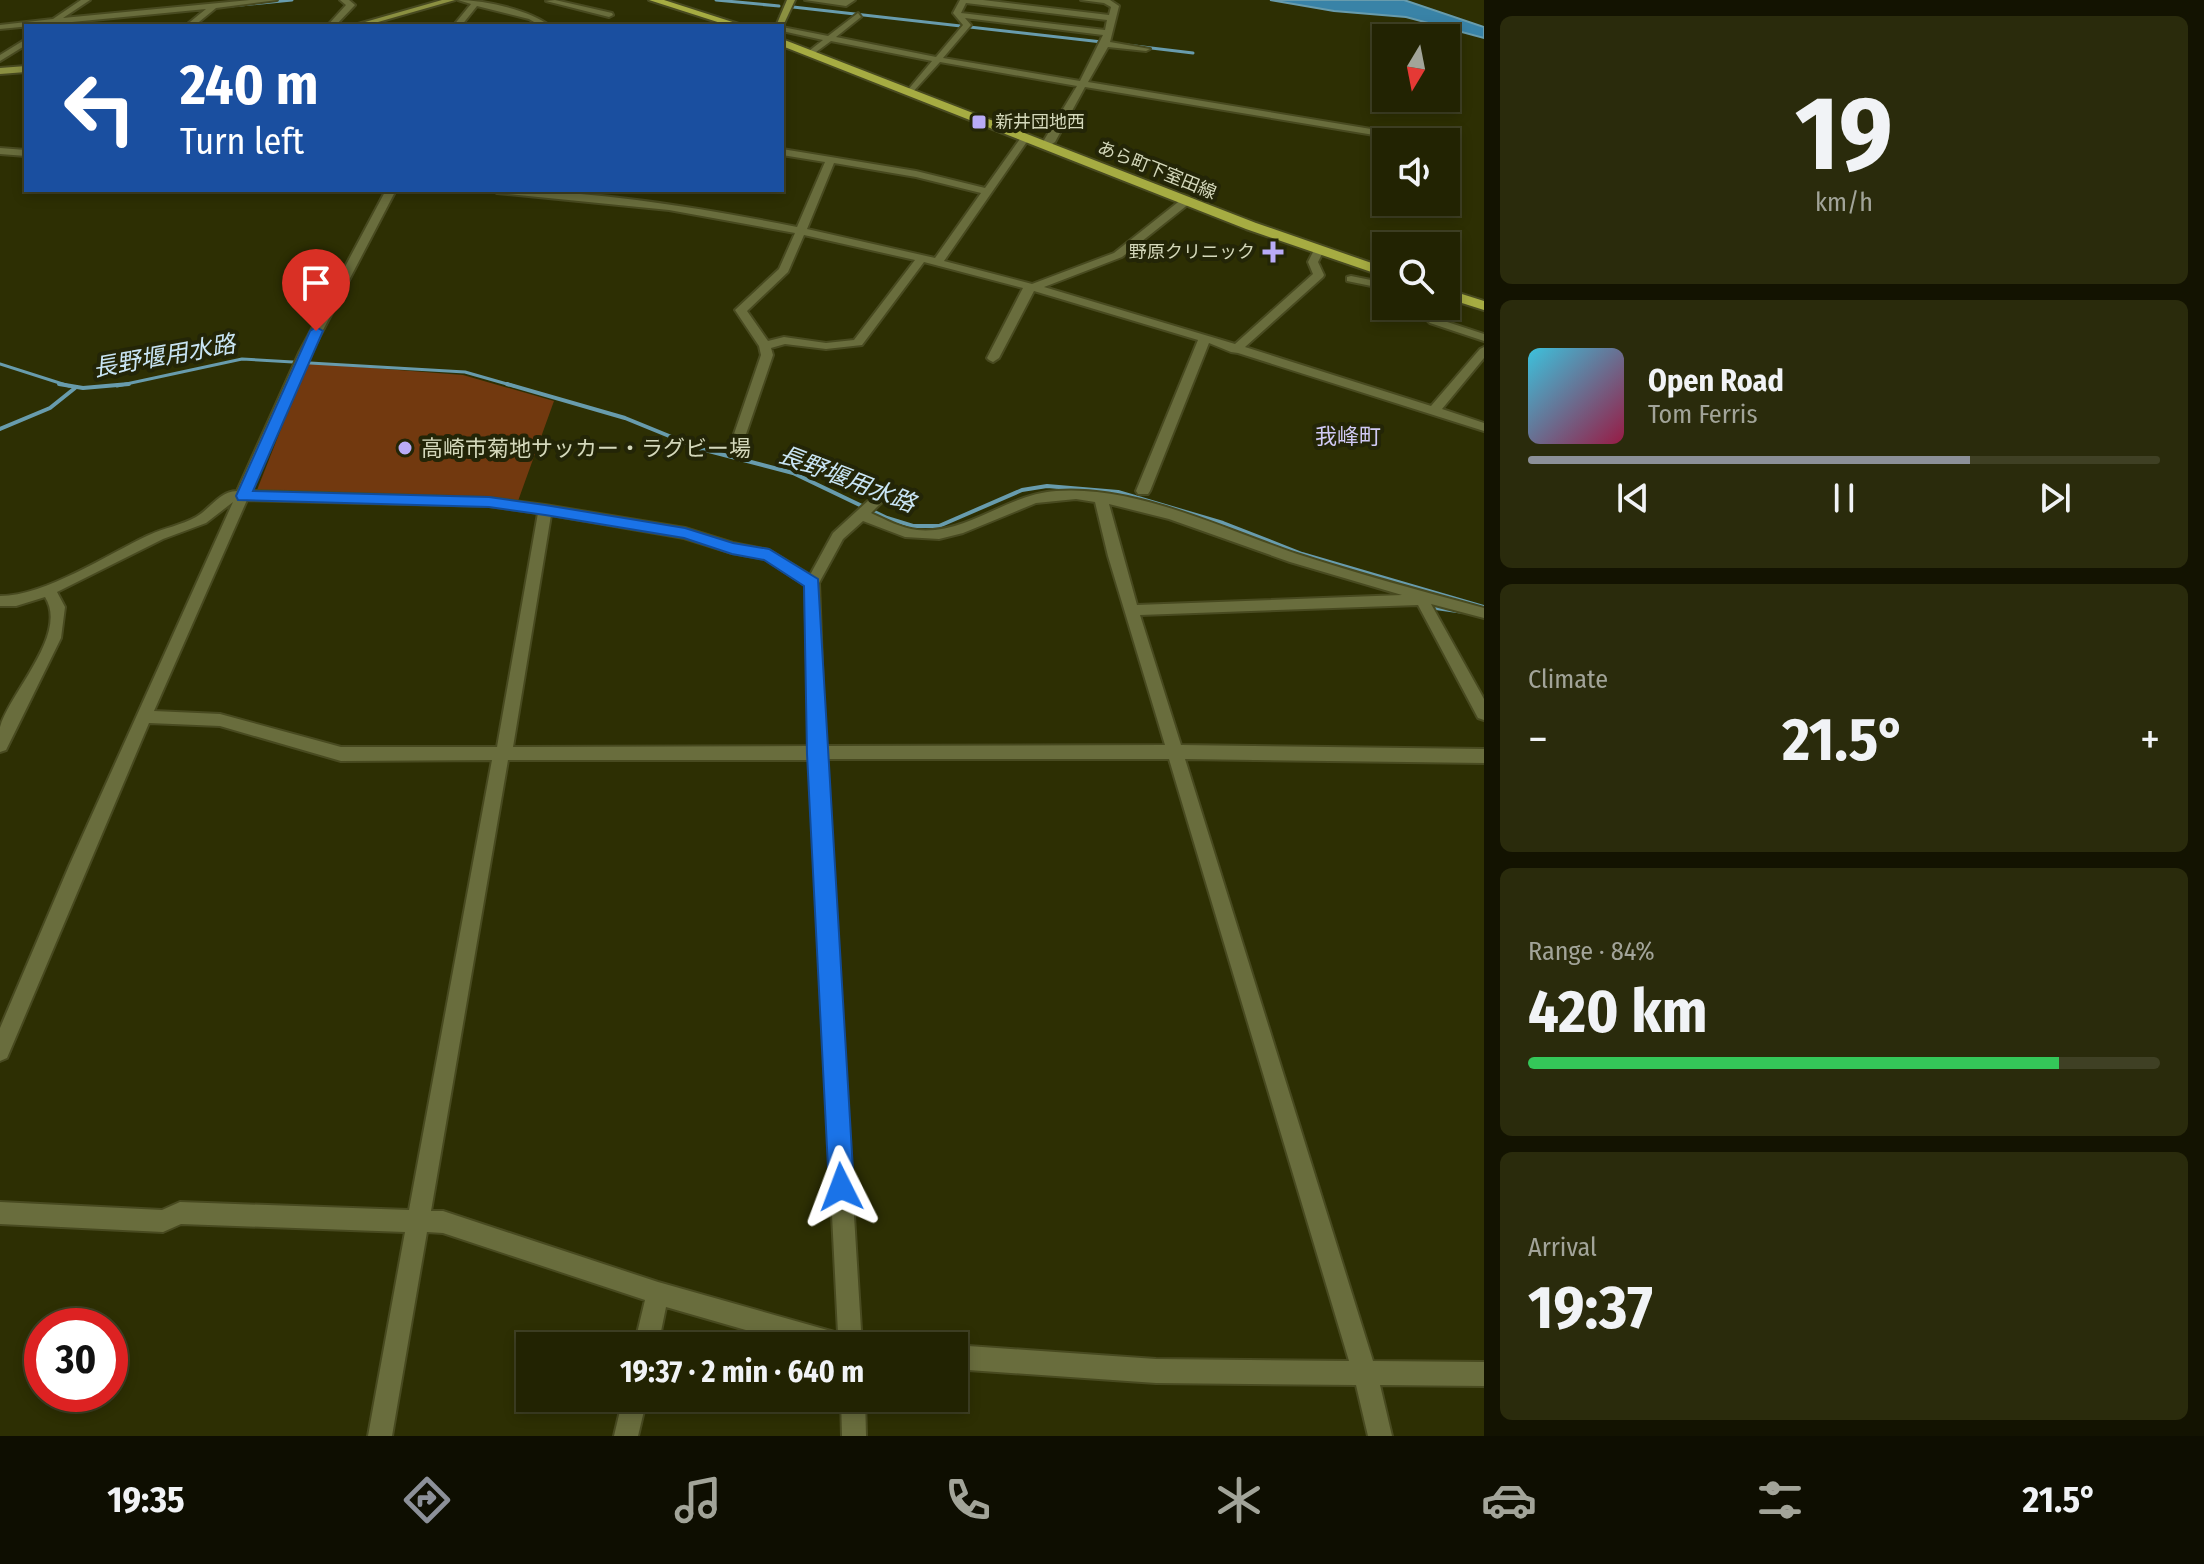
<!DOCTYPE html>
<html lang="en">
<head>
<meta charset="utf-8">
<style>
  :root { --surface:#222302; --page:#2a2b0c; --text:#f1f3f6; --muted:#a2a499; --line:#3f4024; --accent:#8c9099 }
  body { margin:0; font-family:"Fira Sans Condensed","Noto Sans JP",sans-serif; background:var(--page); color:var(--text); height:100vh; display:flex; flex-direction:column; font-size:30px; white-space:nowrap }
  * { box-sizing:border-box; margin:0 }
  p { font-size:26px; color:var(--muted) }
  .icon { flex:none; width:44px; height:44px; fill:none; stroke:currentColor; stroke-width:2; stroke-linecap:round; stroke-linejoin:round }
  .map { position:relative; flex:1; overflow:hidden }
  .panel { display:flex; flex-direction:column; gap:16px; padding:16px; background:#131301; width:720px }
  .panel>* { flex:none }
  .banner { position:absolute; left:24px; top:24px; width:760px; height:168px; border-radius:0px; box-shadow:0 4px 12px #0003,0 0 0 2px var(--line); background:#1a4fa0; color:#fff; overflow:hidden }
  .needle { width:52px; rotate:190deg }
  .fabs { position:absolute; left:1372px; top:24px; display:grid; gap:16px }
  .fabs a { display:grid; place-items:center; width:88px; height:88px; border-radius:0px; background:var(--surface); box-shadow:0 4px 12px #0003,0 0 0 2px var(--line); font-size:40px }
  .speed { position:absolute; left:24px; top:1308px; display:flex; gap:16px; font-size:40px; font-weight:700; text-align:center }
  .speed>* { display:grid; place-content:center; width:104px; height:104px; border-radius:50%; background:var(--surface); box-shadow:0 4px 12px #0003,0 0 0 2px var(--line); line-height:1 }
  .speed .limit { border:12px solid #d22; background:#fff; color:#111 }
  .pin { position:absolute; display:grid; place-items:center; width:68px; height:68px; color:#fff; margin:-82px -34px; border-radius:50% 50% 50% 0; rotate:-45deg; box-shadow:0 0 8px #0007 }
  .pin .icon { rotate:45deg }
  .me { position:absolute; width:88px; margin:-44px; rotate:357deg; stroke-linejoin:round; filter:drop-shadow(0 0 6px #0008) }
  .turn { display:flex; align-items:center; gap:28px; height:168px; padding:0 24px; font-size:36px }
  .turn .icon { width:104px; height:104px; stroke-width:2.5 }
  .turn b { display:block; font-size:56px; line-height:68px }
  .big { font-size:60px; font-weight:700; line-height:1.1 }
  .panel .card { flex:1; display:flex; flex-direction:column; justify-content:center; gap:12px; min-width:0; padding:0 28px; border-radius:12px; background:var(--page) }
  .panel .dial { align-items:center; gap:0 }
  .dial b { font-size:104px; line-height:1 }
  .song { display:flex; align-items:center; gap:24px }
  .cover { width:96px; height:96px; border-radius:12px; background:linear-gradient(135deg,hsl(190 70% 55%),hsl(340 70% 35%)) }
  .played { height:8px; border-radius:4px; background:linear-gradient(90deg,var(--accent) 70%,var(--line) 70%) }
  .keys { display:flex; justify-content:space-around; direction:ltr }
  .heat { display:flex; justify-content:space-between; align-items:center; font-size:44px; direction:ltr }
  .charge { height:12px; border-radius:6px; background:linear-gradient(90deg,#34c759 84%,var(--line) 0) }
  .trip { position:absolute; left:516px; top:1332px; width:452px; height:80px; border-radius:0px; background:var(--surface); box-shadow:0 4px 12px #0003,0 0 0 2px var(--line); font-weight:700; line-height:80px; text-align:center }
  .dock { display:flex; height:128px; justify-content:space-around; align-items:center; background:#0e0e01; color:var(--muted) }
  .dock .icon { width:56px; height:56px }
  .dock .on { color:var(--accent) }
  .dock b { font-size:36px; color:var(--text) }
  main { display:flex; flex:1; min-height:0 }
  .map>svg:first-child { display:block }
</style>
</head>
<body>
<main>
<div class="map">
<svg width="1484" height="1436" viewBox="0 0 1484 1436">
  <rect width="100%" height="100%" fill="#2d2f03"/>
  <polygon fill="#72390f" points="307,363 463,375 554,401 518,501 488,498 255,495"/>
  <polygon fill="#3983a7" stroke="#689cad" stroke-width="2" points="1270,0 1404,0 1484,27 1484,38 1406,17 1334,11"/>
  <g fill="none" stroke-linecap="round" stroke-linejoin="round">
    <g stroke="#689cad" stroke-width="3">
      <polyline points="716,0 779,6"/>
      <polyline points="230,6 292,0"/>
      <polyline points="793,7 1102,42"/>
      <polyline points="1118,44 1193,53"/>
      <polyline points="0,364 69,386"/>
      <polyline points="117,386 242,359 465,372 514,386"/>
    </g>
    <g stroke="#689cad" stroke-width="4">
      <polyline points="59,384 83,388 129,384"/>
      <polyline points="507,384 625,418 701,449 793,473 887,518 913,526 939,526 1022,490 1047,486 1118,492 1223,523 1302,554 1484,607"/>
      <polyline points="0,429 50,408 75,388"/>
      <polyline points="1436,608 1464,612"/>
    </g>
    <g stroke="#484a20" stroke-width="4">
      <g id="street">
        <polygon points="81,0 90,0 63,18 250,0 277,0 216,8 194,26 185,26 206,9 0,29 0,25 53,19"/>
        <polygon points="340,0 349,0 355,5 335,26 327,26 346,5"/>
        <path d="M 458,0 C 484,0 530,10 550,26 L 541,26 L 529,19 L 477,6 L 461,26 L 453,26 L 471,4 Z"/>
        <polygon points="555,0 612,13 613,15 609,17 546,1"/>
        <polygon points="805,0 855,0 846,6"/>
        <path d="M 960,0 L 983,0 L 1109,15 L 1111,7 L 1104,3 L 1081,0 L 1110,0 L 1119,6 L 1110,42 L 1150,49 L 1146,51 L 1108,47 L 1088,82 L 1383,131 L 1401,142 L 1390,142 L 1380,136 L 1085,87 L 1055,142 L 1046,148 L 1041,145 L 1077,86 L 940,62 L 911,94 L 907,91 L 932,61 L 831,41 L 812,55 L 809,51 L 823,40 L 782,31 L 782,27 L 828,36 L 858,13 L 861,17 L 836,37 L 936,57 L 963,25 L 953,13 ZM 966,3 L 1107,20 L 1105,30 L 961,13 ZM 965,18 L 1103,35 L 1080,81 L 943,58 L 971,25 Z"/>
        <polygon points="26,39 26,45 0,61 0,55"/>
        <path d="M 1025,136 L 1033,138 L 1026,143 L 944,261 L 1032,284 L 1114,253 L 1182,199 L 1190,199 L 1190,203 L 1122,257 L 1044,287 L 1235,344 L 1313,274 L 1308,262 L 1315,248 L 1323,248 L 1324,250 L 1318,262 L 1324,275 L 1323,277 L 1245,347 L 1431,406 L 1480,349 L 1484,347 L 1484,358 L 1442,409 L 1484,423 L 1484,431 L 1238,353 L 1231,352 L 1209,343 L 1150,491 L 1148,494 L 1138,494 L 1136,491 L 1198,340 L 1034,291 L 999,358 L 993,362 L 989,360 L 987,358 L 1023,288 L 924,262 L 862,345 L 826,349 L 785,344 L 771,348 L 773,355 L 746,434 L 740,438 L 734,434 L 761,355 L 759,346 L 735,310 L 779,269 L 795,233 L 669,210 L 497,193 L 492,190 C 595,190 696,207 797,227 L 825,162 L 782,155 L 782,149 L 916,171 L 985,188 L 1020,139 ZM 834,163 L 916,177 L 981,193 L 935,258 L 807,229 ZM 804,235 L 915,260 L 854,340 L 826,343 L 784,337 L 768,341 L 747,311 L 788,272 Z"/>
        <polygon points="0,148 26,150 26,156 0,154"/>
        <path d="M 386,190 L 396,190 L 311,353 L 251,491 L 489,498 L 545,505 L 685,528 L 733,543 L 769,550 L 810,575 L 833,533 L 870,499 L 880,499 L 882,502 L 871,513 C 886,520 901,528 917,530 C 967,535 1007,494 1056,491 C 1136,485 1223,529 1297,554 C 1359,574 1421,591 1484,608 L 1484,618 L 1431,604 L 1484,699 L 1484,720 L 1478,718 L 1418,605 L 1140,615 L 1181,745 L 1484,749 L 1484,763 L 1185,759 L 1373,1361 L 1484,1362 L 1484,1386 L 1380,1385 L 1392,1436 L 1368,1436 L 1356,1385 L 1156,1383 L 954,1369 L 954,1345 L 1156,1359 L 1349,1361 L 1169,759 L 826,759 L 862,1346 L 801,1346 L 666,1307 L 658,1346 L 634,1346 L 645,1300 L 443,1233 L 427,1232 L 392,1436 L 368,1436 L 405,1232 L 181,1224 L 163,1232 L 0,1224 L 0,1202 L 162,1210 L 180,1202 L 409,1210 L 492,760 L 341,761 L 220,726 L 149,723 L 7,1058 L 0,1061 L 0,1028 L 69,866 L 233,502 L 206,523 L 163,539 L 57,592 L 65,607 L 61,638 L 6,750 L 0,752 C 0,744 0,734 0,727 C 10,692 69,634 45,597 L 16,606 L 0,606 L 0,596 C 45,596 108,554 149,535 C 164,528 182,525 196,517 C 210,509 220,491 237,491 L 299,353 ZM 1076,499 L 1095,502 L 1108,556 L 1165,745 L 825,746 L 819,583 L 843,539 L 863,521 L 905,537 L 939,539 L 963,533 L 1036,503 ZM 247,500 L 489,506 L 538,513 L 497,747 L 341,747 L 220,714 L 154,711 ZM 1109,504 L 1169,519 L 1290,562 L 1402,595 L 1137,605 ZM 551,515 L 684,538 L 732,553 L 765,559 L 805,585 L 809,746 L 513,747 ZM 508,760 L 809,760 L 838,1333 L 658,1282 L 443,1211 L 431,1211 Z"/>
        <polygon points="1351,276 1386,283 1386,289 1347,281 1347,277"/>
        <polygon points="1446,303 1452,306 1441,320 1484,334 1484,341 1430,323 1428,321 1440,306 1446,306"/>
        <polygon points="623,1398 647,1398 638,1436 614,1436"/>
        <polygon points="841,1398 865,1398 866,1436 842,1436"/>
      </g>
    </g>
    <g stroke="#484a20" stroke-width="4">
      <g id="secondary">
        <polygon points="442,0 455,0 364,26 351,26"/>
        <polygon points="787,0 795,0 782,28 776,26"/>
        <polygon points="26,66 26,72 0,74 0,68"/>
      </g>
    </g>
    <g stroke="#484a20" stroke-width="4">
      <g id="primary">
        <polygon points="649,0 664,0 745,26 730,26"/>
        <polygon points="782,39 1256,223 1386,268 1386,277 1246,229 782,46"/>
        <polygon points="1446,289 1484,301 1484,310 1446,298"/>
      </g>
    </g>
    <use href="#street" fill="#696d3d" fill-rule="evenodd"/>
    <use href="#secondary" fill="#8b9041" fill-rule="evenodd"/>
    <use href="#primary" fill="#a6ac42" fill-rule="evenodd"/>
  </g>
  <polygon fill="#1a73e8" stroke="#114b97" stroke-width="2" points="316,327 323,331 253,491 489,497 545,505 685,528 733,543 769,549 818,579 854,1187 850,1195 841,1199 833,1195 829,1187 807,754 804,586 764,560 732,554 684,538 545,515 489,507 238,500 236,496 310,331"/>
  <g fill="#b9abf7" stroke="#232507" stroke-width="3">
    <rect x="971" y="114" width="16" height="16" rx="4"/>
    <path d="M1269 240h8v8h8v8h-8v8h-8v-8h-8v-8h8z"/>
    <circle cx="405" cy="448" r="8"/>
  </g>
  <g text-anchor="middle" stroke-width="8" stroke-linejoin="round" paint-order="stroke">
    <g font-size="18" fill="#d4d8bb" stroke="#232507" text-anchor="start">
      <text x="995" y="128">新井団地西</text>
      <text x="1255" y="258" text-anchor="end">野原クリニック</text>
    </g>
    <g font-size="18" fill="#d4d8bb" stroke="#232507">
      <text transform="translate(1157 170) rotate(22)" y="6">あら町下室田線</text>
    </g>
    <g font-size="22" fill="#d0c9f5" stroke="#232507">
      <text x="1348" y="444">我峰町</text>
    </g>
    <g font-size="22" fill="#d4d8bb" stroke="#232507" text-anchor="start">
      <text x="421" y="456">高崎市菊地サッカー・ラグビー場</text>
    </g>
    <g font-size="24" font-style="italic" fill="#c9e5f5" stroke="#232507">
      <text transform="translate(164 356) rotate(-10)" y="8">長野堰用水路</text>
      <text transform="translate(847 479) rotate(21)" y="8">長野堰用水路</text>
    </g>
  </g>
</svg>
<div class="fabs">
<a><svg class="needle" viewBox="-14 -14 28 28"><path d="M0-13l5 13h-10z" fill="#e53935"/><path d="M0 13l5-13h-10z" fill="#a2a499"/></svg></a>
<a><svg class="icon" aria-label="sound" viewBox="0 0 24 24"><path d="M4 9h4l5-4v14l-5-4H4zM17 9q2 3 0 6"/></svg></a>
<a><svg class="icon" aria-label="search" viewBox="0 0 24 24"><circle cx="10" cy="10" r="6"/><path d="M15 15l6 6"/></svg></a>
</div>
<div class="speed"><div class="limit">30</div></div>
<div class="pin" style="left:316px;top:331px;background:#d93025"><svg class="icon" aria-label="arrive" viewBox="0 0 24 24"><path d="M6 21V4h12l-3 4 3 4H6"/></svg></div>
<svg class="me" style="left:841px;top:1187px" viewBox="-20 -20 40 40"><path d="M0-17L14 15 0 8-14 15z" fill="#1a73e8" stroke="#fff" stroke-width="4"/></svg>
<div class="trip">19:37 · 2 min · 640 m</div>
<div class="banner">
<div class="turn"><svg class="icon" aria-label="left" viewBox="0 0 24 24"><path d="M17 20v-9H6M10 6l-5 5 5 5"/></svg><div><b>240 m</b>Turn left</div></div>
</div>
</div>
<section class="panel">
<div class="card dial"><b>19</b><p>km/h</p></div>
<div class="card">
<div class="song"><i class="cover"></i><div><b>Open Road</b><p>Tom Ferris</p></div></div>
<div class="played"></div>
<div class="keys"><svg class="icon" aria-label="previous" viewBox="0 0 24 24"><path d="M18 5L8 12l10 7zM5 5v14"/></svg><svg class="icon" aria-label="pause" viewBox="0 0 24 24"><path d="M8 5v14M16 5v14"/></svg><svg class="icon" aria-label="next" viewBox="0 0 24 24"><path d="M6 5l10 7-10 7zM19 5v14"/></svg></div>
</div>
<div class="card"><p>Climate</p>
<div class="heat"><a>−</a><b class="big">21.5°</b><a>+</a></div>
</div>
<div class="card"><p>Range · 84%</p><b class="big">420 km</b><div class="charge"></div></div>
<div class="card"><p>Arrival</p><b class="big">19:37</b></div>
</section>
</main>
<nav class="dock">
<b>19:35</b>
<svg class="icon on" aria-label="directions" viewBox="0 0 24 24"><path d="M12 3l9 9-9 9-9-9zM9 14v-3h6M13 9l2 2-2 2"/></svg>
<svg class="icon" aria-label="music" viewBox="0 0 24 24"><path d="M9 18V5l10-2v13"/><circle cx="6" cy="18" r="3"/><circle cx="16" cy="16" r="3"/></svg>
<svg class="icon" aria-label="phone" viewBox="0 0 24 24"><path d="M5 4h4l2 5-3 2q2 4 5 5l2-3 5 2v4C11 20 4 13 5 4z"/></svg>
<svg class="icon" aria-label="climate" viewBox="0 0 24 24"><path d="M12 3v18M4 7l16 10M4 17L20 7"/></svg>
<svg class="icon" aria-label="car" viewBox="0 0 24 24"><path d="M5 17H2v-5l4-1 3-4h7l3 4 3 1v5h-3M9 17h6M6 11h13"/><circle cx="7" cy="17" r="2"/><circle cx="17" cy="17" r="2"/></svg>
<svg class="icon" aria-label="filters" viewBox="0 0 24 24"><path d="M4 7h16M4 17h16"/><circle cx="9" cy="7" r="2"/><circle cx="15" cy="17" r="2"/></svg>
<b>21.5°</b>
</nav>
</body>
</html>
